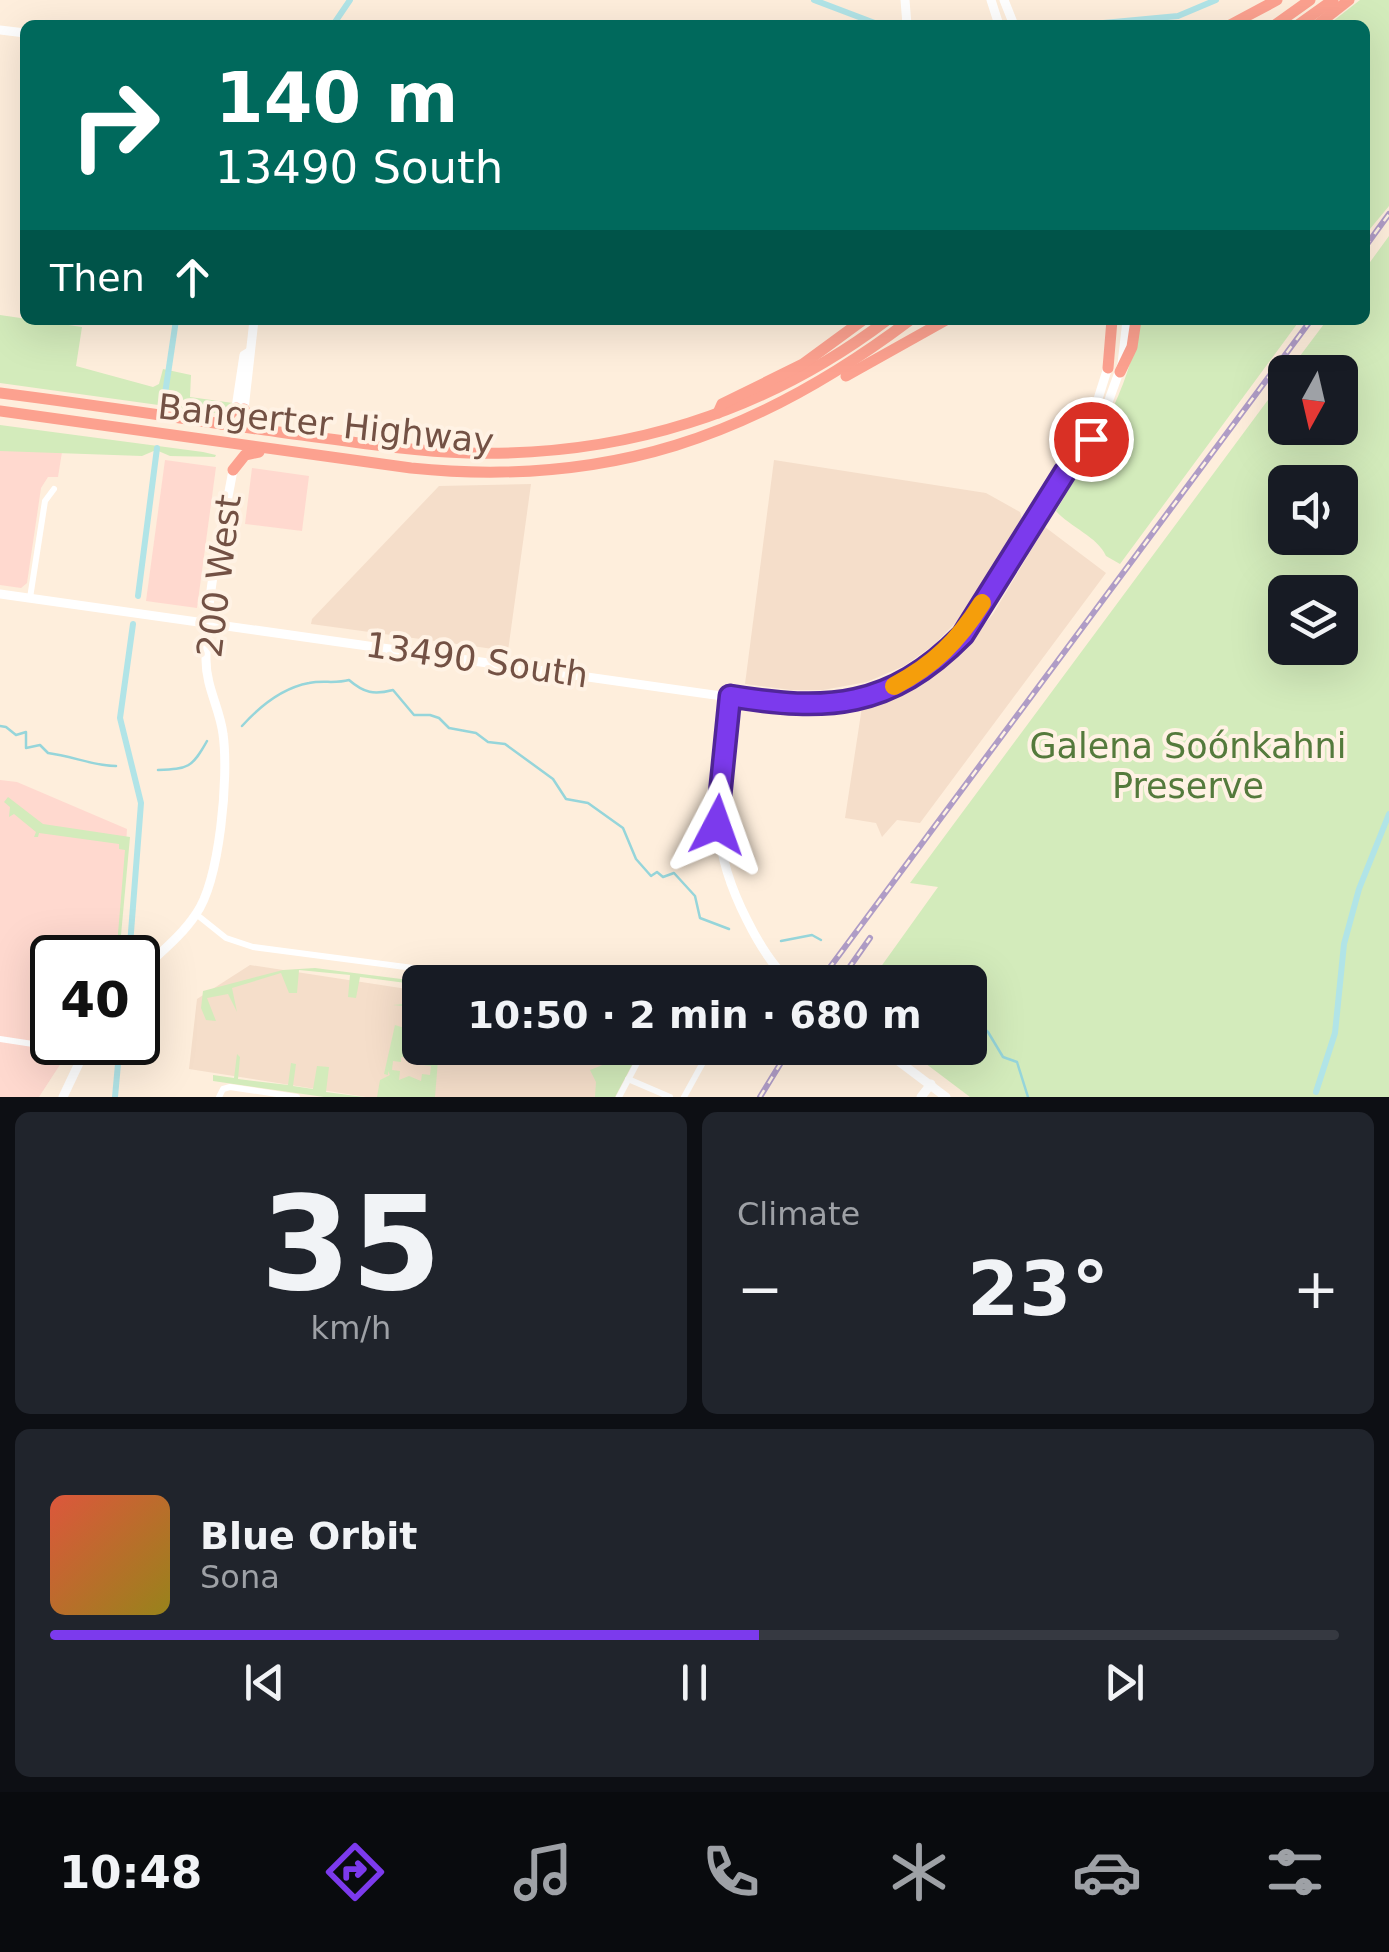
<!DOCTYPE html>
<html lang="en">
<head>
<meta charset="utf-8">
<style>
  :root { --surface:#171b24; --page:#20242c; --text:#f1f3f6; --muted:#9ea1a6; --line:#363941; --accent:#7c3aed }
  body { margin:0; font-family:"DejaVu Sans",sans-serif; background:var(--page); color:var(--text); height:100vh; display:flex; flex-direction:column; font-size:38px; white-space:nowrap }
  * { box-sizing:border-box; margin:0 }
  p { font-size:32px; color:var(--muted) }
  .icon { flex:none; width:55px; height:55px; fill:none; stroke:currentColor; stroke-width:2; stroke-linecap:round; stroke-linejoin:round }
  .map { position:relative; height:1097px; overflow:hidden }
  .panel { display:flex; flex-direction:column; gap:15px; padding:15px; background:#0d0f14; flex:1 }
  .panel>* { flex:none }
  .top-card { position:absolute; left:20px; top:20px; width:1350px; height:305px; border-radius:15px; box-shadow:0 10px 40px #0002; background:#00695c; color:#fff; overflow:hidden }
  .needle { width:65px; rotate:188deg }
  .buttons { position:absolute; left:1268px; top:355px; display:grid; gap:20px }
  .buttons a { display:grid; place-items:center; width:90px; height:90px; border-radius:15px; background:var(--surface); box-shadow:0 10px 40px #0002; font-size:50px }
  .speed { position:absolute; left:30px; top:935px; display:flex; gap:20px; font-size:50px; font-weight:700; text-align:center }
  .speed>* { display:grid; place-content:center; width:130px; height:130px; border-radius:50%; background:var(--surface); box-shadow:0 10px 40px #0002; line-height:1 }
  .speed .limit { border:5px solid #111; border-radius:15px; background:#fff; color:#111 }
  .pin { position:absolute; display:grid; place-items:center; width:85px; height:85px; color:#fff; margin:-42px; border:5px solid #fff; border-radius:50%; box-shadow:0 2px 10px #0007 }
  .me { position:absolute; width:110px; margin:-55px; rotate:4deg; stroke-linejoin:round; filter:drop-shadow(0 0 8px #0008) }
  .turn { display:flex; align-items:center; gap:35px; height:210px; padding:0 30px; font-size:45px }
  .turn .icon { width:130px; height:130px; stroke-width:2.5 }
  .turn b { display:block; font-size:70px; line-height:85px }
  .then { display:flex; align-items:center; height:95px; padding:0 30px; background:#0003; gap:20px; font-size:38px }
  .big { font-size:75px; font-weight:800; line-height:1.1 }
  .panel .widget { flex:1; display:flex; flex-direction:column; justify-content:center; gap:15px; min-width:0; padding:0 35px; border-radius:15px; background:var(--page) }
  .panel .dial { align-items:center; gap:0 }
  .dial b { font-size:130px; line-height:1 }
  .song { display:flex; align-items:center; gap:30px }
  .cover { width:120px; height:120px; border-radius:15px; background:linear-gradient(135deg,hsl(10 70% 55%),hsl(50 70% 35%)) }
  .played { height:10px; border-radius:5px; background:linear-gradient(90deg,var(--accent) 55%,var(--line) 55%) }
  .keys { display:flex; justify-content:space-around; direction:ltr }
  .heat { display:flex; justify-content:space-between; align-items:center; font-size:55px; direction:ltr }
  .panel .tiles { flex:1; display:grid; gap:15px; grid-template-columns:1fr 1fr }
  .widget:last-child { grid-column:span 2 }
  .trip { position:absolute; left:402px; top:965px; width:585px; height:100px; border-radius:15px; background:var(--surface); box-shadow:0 10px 40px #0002; font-weight:800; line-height:100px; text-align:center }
  .tabs { display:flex; height:160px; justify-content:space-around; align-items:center; background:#090b0e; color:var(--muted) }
  .tabs .icon { width:70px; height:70px }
  .tabs .active { color:var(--accent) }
  .tabs b { font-size:45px; color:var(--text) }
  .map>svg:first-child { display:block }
</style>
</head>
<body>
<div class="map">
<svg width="1389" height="1097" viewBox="0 0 1389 1097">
  <rect width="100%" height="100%" fill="#feeedc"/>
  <g fill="#f5deca">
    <polygon points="774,460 986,493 1020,512 1022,519 960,618 934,645 904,666 867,682 823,690 791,690 745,684"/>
    <polygon points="531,484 508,651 311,624 312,619 439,486"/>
    <polygon points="1045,527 1106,573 920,823 897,820 882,837 876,823 845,818 862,707 919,685 958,656 993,614"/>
    <polygon points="250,965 420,991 420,1048 629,1048 604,1097 366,1097 189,1069 197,999"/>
  </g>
  <g fill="#ffd9cf">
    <polygon points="0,450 62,452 58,477 48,477 41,488 27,583 21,588 0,585"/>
    <polygon points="165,460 216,467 197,608 146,601"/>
    <polygon points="252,468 309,476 302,531 245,524"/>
    <polygon points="0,780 17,782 127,829 119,957 52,958 52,1042 74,1043 39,1097 0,1097"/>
  </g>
  <g fill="#d3ebbb" fill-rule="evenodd">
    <polygon points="1360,0 1389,0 1389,206 1365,235 1365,25 1328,25"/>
    <path d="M 1389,236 L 1389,1097 L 970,1097 L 905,1048 L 970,1048 L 970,982 L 870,982 L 938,887 L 910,883 L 1285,377 L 1285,428 L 1340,428 L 1340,372 L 1288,372 L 1327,320 L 1365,320 L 1365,269 ZM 1285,482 L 1340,482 L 1340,538 L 1285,538 ZM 1285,592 L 1340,592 L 1340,648 L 1285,648 Z"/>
    <polygon points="0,315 82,327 76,366 153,387 159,384 163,369 191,375 190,397 233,403 227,410 216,413 0,383"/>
    <path d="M 1140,320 L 1300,320 L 1120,564 L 1106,556 C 1098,537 1070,527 1056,511 C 1093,449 1129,392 1140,320 Z"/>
    <polygon points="0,425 203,452 216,455 215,457 170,456 156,450 142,456 0,451"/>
    <polygon points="8,797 43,824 130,837 119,957 116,957 125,850 119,849 119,844 39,833 38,837 34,837 36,832 14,814 9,817 10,807 4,802"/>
    <polygon points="315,968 409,980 410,985 411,978 417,979 412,1007 393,1005 404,1004 406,983 360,977 356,998 348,997 350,975 299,970 297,993 289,993 281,973 232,988 237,1012 228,994 207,998 216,1021 206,1020 201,1008 203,991 283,970"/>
    <polygon points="395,1025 420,1033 420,1039 405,1040 404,1055 410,1058 401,1057 401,1062 393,1061 392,1070 400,1071 399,1080 409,1076 421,1081 422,1074 430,1075 431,1066 423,1065 424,1061 428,1064 429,1055 425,1054 424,1048 439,1048 435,1097 377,1097 380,1080 390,1075 388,1071 388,1075 384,1074"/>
    <polygon points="612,1048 641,1048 615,1097 595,1097 596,1082 590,1070 615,1060"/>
    <polygon points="237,1054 240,1057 238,1079 288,1085 291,1063 296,1064 293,1086 313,1089 317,1066 329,1067 326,1092 364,1097 324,1097 213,1081 213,1075 234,1078"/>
  </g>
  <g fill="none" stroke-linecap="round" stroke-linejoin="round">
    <g stroke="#96d5da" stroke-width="2.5">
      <path d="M 0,726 L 6,727 L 16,735 L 26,732 L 26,748 L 40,745 L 48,753 C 72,756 94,766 116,766"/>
      <path d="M 242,726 C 260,706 282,688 309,683 C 323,680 335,684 349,680 C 364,693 374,695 393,690 L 414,715 L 430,715 L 439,718 L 449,728 L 476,733 L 488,742 L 505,744 L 553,779 L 566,799 L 588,803 L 623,828 L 636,859 L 651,876 L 657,872 L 663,877 L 674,873 L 695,896 L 700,918 L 729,929"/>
      <path d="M 158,770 C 188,769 192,768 207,741"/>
      <polyline points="781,941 812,935 821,940"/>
      <polyline points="883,977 892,982"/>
      <polyline points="970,1016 988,1032 1003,1057 1017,1062 1028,1097"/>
    </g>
    <g stroke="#b1e4e7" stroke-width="6">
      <polyline points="814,0 880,25"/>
      <polyline points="333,25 350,0"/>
      <polyline points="1082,25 1178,16 1216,0"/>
      <polyline points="165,394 176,320"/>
      <polyline points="138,596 157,448"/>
      <polyline points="129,958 141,803 120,718 133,624"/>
      <polyline points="1316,1092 1335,1033 1344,944 1359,889 1389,814"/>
      <polyline points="115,1097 120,1042"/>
    </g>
    <g stroke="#fff" stroke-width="6">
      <polyline points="30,598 45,501 54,489"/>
      <polyline points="196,914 226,938 253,947 520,982"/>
      <polyline points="0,1039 59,1048 81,1058"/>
      <polyline points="628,1079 670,1097"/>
      <polyline points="219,1097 223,1089 230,1087 297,1097"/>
      <polyline points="619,1097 645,1048"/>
      <polyline points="684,1097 711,1048"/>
    </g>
    <g stroke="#fff" stroke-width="9">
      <polyline points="905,0 907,25"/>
      <polyline points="991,0 999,25"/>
      <polyline points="1004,0 1014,25"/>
      <polyline points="0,30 25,33"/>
      <polyline points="236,408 244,355 249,352"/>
      <polyline points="244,409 254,320"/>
      <polyline points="1066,470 1097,402 1109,364"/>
      <path d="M 0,594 L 778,704 C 851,709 911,687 963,635 L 1102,419 L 1122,364 L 1127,320"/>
      <path d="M 730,696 C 720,789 702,832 747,920 C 758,942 772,967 791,982"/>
      <path d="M 138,974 C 157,955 181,937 196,914 C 220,880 229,776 223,734 C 220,709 206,687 206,660 C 205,597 222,532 233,470"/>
      <polyline points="47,1045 58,1042"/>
      <polyline points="881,1048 946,1097"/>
      <polyline points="63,1097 89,1042"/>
      <polyline points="921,1097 931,1084"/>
    </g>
    <g stroke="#fca18f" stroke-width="11">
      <polyline points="1230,25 1277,0"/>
      <polyline points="1275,25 1310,0"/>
      <polyline points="1298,25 1333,0"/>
      <polyline points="1317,25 1349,0"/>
      <polyline points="1108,368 1112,320"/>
      <polyline points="1120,372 1132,347 1136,320"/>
      <polyline points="846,376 946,320"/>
      <path d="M 0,393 C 96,405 191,420 286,433 C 347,441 407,451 468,453 C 622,457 764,413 887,320"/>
      <polyline points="244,409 247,418 268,424"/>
      <path d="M 0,411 L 411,468 C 606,488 755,437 910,320"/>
      <polyline points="718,413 722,404 803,364 863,320"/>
      <polyline points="221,424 236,408"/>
      <polyline points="233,470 245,455 259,452"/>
    </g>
    <g stroke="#af9cc6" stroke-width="6">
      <g id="rail">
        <polyline points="1365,247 1389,214"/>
        <polyline points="819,982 1311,320"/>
        <polyline points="839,982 870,938"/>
        <polyline points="760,1097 790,1048"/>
      </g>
    </g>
    <use href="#rail" stroke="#fff2e4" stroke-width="2.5" stroke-dasharray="8" stroke-linecap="butt"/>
  </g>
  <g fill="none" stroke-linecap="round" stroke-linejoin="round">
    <g stroke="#51269a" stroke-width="25">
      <path id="route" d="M 717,825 L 730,696 C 827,712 890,709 963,635 L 1065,472 L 1091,439"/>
    </g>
    <use href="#route" stroke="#7c3aed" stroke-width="18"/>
    <path stroke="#f59e0b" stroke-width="18" d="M 894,686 C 934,665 958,641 982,603"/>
  </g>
  <g text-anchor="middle" stroke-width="8" stroke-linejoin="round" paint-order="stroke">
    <g font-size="35" fill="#735144" stroke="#fff2e4">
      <text transform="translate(326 424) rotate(6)" y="12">Bangerter Highway</text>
      <text transform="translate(219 576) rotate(-83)" y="12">200 West</text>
      <text transform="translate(477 660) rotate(8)" y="12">13490 South</text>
    </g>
    <g font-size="35" fill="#547a3c" stroke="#fff2e4">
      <text x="1188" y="758">Galena Soónkahni<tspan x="1188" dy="40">Preserve</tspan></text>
    </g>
  </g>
</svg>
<div class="buttons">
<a><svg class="needle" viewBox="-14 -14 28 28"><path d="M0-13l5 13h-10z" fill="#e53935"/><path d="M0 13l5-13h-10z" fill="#9ea1a6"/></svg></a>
<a><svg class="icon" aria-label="sound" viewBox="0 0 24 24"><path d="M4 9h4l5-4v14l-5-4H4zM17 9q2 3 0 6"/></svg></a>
<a><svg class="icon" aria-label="layers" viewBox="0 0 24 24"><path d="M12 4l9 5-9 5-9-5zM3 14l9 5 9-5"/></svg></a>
</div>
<div class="speed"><div class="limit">40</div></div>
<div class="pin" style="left:1091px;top:439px;background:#d93025"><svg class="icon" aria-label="arrive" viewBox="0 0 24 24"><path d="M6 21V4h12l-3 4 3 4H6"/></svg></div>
<svg class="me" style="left:717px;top:825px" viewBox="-20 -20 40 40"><path d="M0-17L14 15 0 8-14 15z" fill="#7c3aed" stroke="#fff" stroke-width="4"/></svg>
<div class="trip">10:50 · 2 min · 680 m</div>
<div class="top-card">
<div class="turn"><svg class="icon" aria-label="right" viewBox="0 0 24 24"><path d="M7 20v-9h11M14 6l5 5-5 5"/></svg><div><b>140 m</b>13490 South</div></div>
<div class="then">Then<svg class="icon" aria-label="ahead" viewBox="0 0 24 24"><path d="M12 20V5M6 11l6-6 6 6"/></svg></div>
</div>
</div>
<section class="panel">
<div class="tiles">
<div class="widget dial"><b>35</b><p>km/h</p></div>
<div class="widget"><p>Climate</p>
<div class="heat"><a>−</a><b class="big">23°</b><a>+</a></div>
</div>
<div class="widget">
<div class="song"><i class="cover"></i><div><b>Blue Orbit</b><p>Sona</p></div></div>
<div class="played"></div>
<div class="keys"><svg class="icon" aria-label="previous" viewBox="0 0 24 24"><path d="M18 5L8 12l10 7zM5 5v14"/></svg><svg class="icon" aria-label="pause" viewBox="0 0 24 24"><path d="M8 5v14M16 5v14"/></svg><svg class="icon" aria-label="next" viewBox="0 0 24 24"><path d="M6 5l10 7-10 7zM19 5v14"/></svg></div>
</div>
</div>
</section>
<nav class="tabs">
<b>10:48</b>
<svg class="icon active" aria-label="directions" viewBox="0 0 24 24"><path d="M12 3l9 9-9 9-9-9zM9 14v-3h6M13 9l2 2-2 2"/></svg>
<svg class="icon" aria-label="music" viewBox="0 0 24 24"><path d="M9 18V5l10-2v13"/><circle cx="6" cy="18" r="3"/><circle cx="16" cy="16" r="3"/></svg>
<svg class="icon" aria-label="phone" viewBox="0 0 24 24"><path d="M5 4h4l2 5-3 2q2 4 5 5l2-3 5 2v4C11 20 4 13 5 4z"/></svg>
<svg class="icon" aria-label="climate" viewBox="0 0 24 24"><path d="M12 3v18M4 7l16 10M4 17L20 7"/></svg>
<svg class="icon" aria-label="car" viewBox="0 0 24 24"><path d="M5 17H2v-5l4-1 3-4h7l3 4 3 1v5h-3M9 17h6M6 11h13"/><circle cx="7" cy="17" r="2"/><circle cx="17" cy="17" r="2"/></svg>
<svg class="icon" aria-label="filters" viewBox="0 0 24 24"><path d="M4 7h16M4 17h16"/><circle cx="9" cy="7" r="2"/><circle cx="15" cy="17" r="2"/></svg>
</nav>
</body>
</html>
